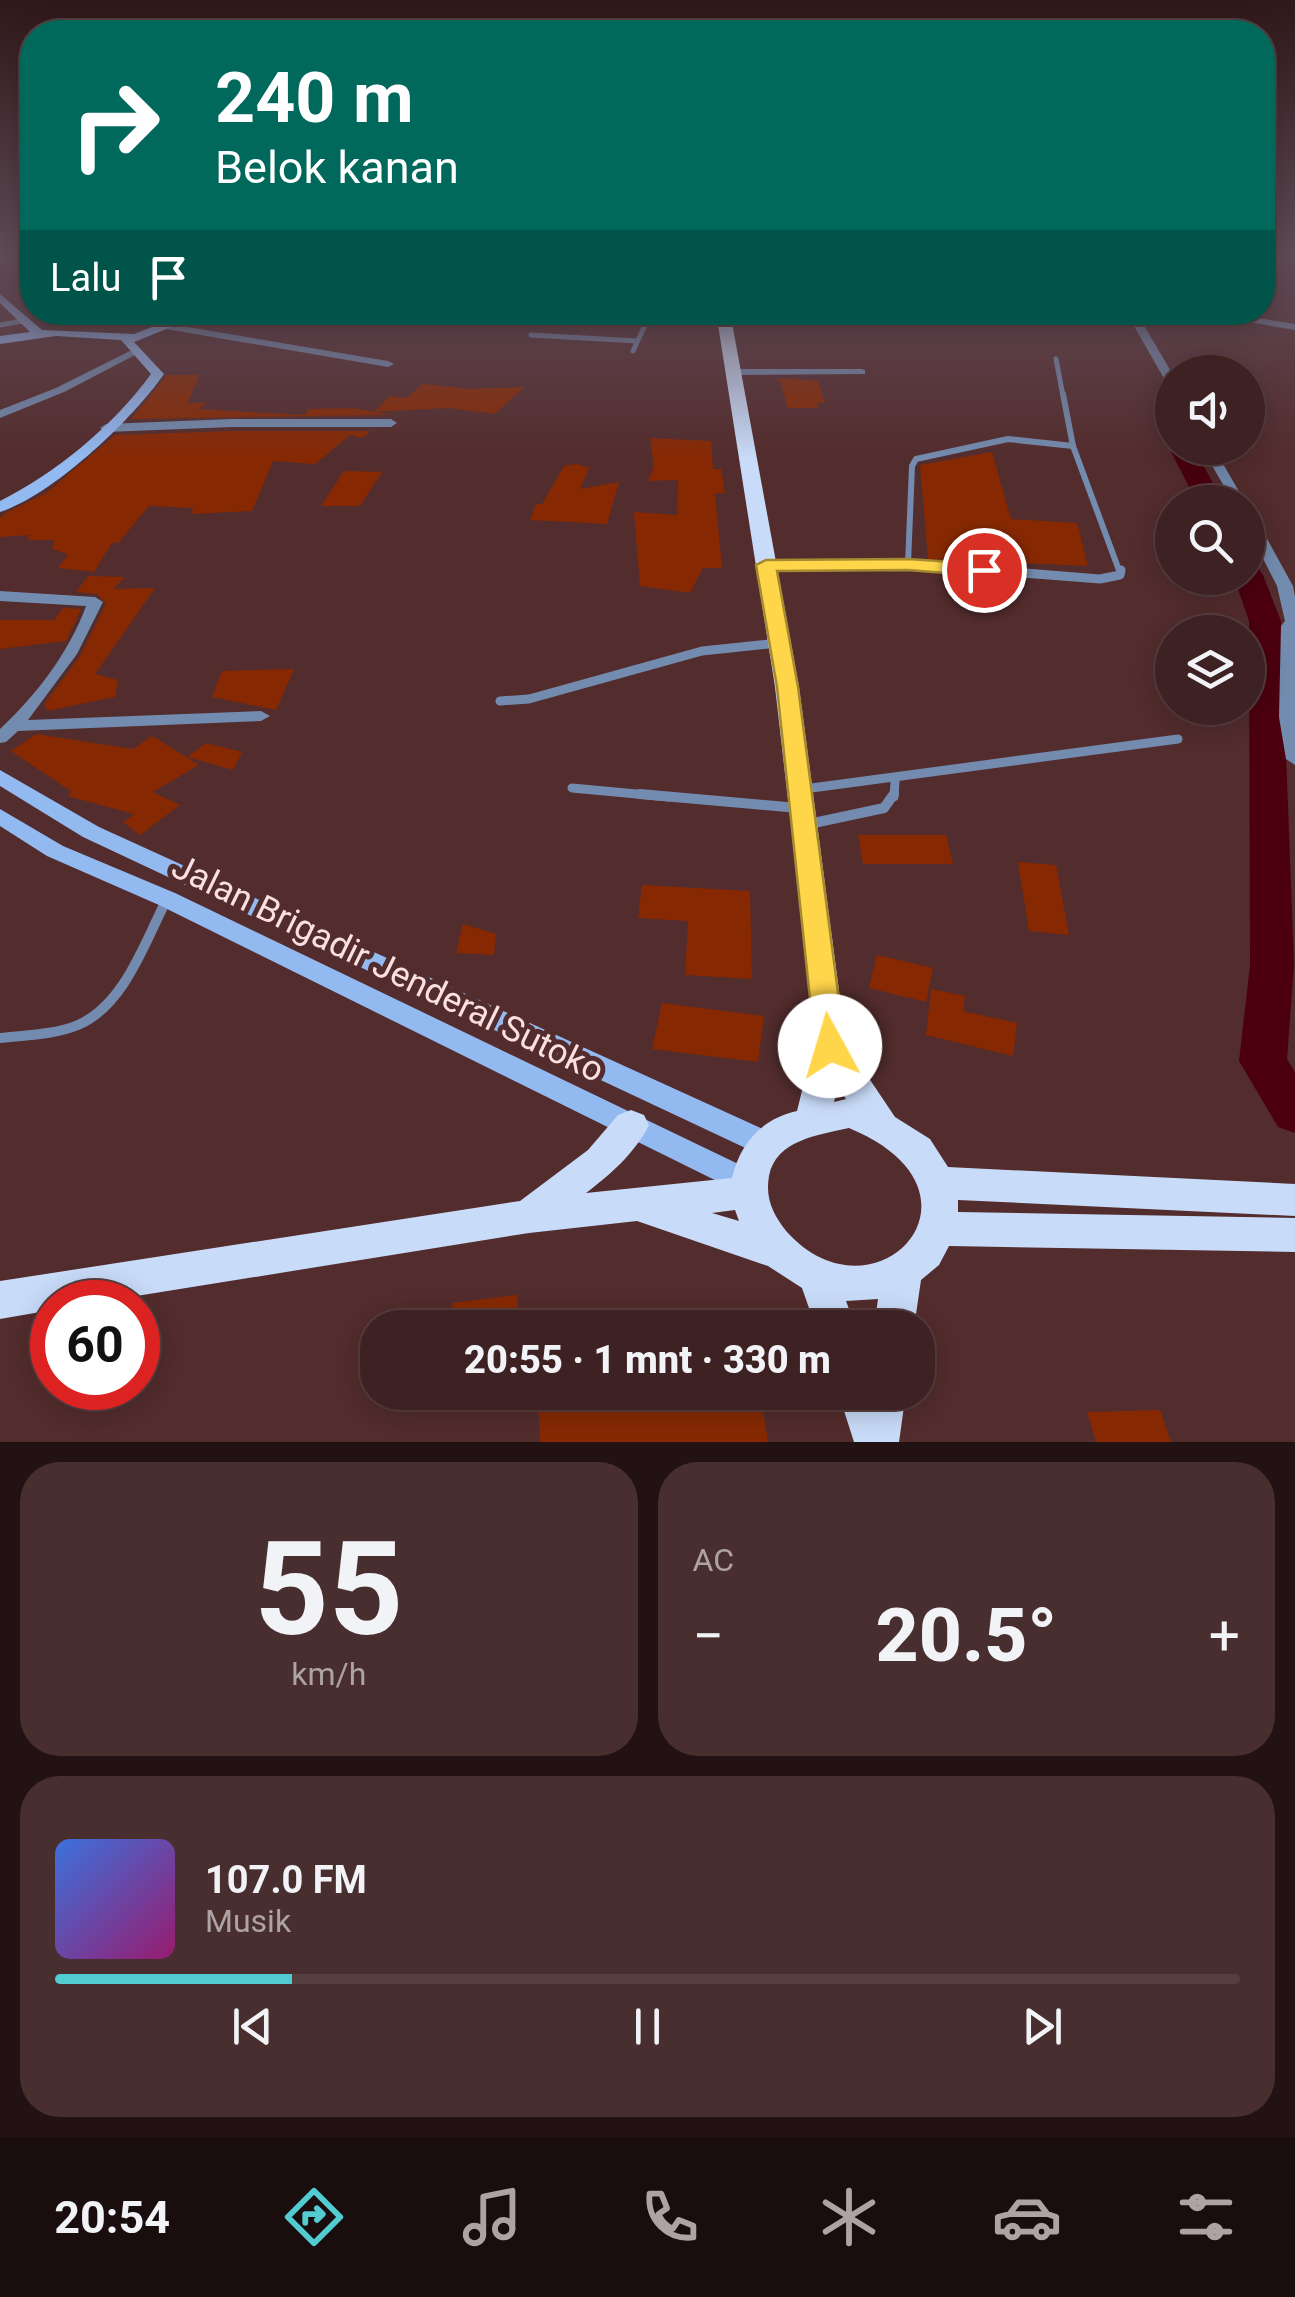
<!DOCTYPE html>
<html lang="id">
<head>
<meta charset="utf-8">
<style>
  :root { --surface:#3e2122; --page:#492e2f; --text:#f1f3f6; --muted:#ada3a5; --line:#573e40; --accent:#52ccd1 }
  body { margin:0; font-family:Roboto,sans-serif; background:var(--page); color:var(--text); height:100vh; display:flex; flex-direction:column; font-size:38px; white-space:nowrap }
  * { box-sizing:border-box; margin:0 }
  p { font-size:32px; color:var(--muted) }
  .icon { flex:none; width:55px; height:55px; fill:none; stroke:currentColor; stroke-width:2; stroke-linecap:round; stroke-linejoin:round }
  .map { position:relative; height:1442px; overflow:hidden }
  .details { display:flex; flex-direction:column; gap:20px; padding:20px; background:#221213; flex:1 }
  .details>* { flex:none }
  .guide { position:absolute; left:20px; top:20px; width:1255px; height:305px; border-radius:40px; box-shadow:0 5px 25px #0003,0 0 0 2px var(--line); background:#00695c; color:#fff; overflow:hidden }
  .fabs { position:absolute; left:1155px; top:355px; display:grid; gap:20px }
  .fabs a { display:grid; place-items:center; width:110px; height:110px; border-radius:50%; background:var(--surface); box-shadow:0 5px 25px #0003,0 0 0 2px var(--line); font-size:50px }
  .speed { position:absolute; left:30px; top:1280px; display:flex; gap:20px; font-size:50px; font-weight:700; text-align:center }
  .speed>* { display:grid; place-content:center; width:130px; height:130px; border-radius:50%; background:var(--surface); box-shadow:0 5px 25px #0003,0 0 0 2px var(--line); line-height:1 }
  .speed .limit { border:15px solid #d22; background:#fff; color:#111 }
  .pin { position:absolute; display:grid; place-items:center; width:85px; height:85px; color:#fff; margin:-42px; border:5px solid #fff; border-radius:50%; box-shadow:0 2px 10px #0007 }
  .me { position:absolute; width:110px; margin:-55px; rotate:354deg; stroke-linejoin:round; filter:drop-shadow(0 0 8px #0008) }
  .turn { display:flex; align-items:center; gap:35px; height:210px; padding:0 30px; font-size:45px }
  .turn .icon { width:130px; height:130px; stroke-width:2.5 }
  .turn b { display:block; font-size:70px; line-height:85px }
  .then { display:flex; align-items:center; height:95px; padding:0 30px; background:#0003; gap:20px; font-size:38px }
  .big { font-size:75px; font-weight:800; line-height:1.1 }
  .details .tile { flex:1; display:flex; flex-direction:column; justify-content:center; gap:15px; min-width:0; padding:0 35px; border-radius:40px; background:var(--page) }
  .details .dial { align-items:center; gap:0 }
  .dial b { font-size:130px; line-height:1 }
  .song { display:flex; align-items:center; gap:30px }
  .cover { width:120px; height:120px; border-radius:15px; background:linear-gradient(135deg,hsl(220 70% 55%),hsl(320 70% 35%)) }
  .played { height:10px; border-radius:5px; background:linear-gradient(90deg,var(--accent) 20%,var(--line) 20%) }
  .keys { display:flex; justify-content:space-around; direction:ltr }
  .heat { display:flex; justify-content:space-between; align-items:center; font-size:55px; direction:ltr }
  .details .tiles { flex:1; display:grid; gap:20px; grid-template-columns:1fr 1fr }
  .tile:last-child { grid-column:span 2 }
  .trip { position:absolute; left:360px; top:1310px; width:575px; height:100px; border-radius:40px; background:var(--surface); box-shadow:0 5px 25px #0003,0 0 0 2px var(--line); font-weight:800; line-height:100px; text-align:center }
  .menu { display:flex; height:160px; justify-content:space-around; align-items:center; background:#190d0e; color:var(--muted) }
  .menu .icon { width:70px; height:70px }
  .menu .current { color:var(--accent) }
  .menu b { font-size:45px; color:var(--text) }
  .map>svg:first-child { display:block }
</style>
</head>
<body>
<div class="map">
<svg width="1295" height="1442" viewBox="0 0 1295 1442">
  <rect width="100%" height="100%" fill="#532c2d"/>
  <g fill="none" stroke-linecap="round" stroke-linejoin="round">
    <g fill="#4c000f" fill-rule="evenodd">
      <polygon points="1172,444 1172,448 1194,448 1223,502 1197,502 1169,448"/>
      <polygon points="1248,566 1259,569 1263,575 1281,621 1294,965 1287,1059 1295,1072 1295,1133 1278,1127 1239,1061 1250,965 1249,621 1234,578 1248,578"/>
    </g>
  </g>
  <g fill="#862903">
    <polygon points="167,375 199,375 188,403 208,403 198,409 305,415 308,409 353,408 391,415 131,419"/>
    <polygon points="779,378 818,381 825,403 817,403 818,408 788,408"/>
    <polygon points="422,384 470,389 524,387 495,414 448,408 374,412 390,396 407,398"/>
    <polygon points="232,431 371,431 362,438 350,435 315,464 273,461 252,511 190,514 194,508 149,506 118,543 112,543 94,572 58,568 68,554 52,549 55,540 28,540 29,535 0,537 0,518 4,514 46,493 115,435"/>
    <polygon points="650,438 711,441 713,469 721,469 725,493 715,493 722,568 703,568 690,593 640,586 634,512 677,515 678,480 648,481 654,467"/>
    <polygon points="992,452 1011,519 1077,523 1088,566 928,559 920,465"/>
    <polygon points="576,464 589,468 580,489 619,482 607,524 530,520 536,504 542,504 564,466"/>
    <polygon points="344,471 382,472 360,506 321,506"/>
    <polygon points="88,576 125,577 113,589 155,588 95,674 118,680 115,697 47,711 45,703 80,656 106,604 97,594 76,592"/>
    <polygon points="63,608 81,609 66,641 0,649 0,620 54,620"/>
    <polygon points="294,669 276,710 212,697 222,671"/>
    <polygon points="36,734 133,749 152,736 199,765 153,792 180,805 140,835 123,822 134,814 67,796 72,792 11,751"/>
    <polygon points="206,743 242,752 233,770 187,757"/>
    <polygon points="858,835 946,835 953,864 863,864"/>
    <polygon points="1018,862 1056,865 1069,935 1029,931"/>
    <polygon points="642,885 750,891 752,979 685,975 688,921 638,918"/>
    <polygon points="463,924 496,934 494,955 456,953"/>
    <polygon points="877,955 933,968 926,1002 869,988"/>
    <polygon points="931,989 965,996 963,1011 1017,1023 1013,1056 926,1035"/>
    <polygon points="662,1003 764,1016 758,1062 652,1049"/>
    <polygon points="517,1295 519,1328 452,1328 452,1303"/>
    <polygon points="538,1392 760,1392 768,1442 540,1442"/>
    <polygon points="1160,1410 1171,1442 1096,1442 1087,1412"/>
  </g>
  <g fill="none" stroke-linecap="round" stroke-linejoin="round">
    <g stroke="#738bae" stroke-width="5">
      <polyline points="538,317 645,323"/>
      <polyline points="0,325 22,321"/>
      <polyline points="531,335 637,341"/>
      <polyline points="633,351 651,312"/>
      <polyline points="1056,359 1063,396"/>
    </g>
    <g stroke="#738bae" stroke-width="6">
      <polyline points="1063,394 1073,446 1120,573"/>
      <polyline points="908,564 912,466 916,459 1008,439 1073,446"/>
      <polyline points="769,565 908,564 1018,573"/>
    </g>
    <g stroke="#738bae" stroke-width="9">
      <polyline points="986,570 1100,579 1120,575 1121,570"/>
      <polyline points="500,701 529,699 702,651 778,643"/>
      <polyline points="572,788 669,797"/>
      <polyline points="804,789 1178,739"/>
      <polyline points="894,797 895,781"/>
    </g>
    <g stroke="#738bae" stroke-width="10">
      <polyline points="640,794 798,808"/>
      <polyline points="809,824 884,808 894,794"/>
      <path d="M 0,1038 C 25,1035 54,1035 78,1025 C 125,1005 145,941 167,899"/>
    </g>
    <g fill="#738bae" fill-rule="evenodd">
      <polygon points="1126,312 1136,312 1172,373 1172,385 1166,382"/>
      <polygon points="1192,312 1220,312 1295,324 1295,330"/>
      <polygon points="164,323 388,361 394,364 388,367 160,328 160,324"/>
      <polygon points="130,351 139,353 64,392 0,418 0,410 56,388"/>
      <polygon points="861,369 865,370 865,374 733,375 727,372 733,369"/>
      <polygon points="232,419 391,419 397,423 391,427 232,427 106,432 100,428 106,424"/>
      <polygon points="1202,448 1214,448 1245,502 1233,502"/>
      <polygon points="1248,513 1255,517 1293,586 1295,597 1295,765 1286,759 1279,717 1281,626 1285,621 1277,586 1248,529"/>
      <path d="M 0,591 L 95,597 L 103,602 L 77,654 L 28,720 L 261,711 L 270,716 L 261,721 L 18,731 L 6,742 L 0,743 L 0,729 C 35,697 70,651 86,606 L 0,601 Z"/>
    </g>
    <g fill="#93b9f1" fill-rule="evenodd">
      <path d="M 0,294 L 42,330 L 134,334 L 192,312 L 209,312 L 134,342 L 164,374 C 132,420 53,495 0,512 L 0,501 C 56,473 114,425 151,374 L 121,340 L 56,336 L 0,344 L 0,336 L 30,332 L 0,303 Z"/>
      <polygon points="0,770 99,827 774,1134 778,1143 774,1152 764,1155 754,1152 83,837 0,786"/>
      <polygon points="0,809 63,846 175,893 757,1173 762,1182 757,1191 747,1195 737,1191 159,905 47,856 0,826"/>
    </g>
    <g fill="#c8dbf8" fill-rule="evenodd">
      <path d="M 716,312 L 730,312 L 799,687 L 846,1044 L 895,1117 L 930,1139 L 948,1167 L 1295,1184 L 1295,1216 L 958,1200 L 958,1212 L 1295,1218 L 1295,1252 L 949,1246 L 939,1265 L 921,1280 L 914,1328 L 874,1328 L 878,1299 L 846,1301 L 856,1328 L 816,1328 L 802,1288 L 768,1266 L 637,1221 L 529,1233 L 99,1302 L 52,1302 L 52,1310 L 0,1319 L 0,1281 L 520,1201 L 588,1150 L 618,1115 L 631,1110 L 644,1115 L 649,1125 C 635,1153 611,1174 586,1193 L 732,1178 C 740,1144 761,1119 797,1111 L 813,1046 L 806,955 L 775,687 ZM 838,1086 L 846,1099 L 834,1102 ZM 849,1128 C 1004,1192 875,1329 787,1232 C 773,1215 765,1198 769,1176 C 776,1140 818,1135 849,1128 ZM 735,1210 L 739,1221 L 712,1213 Z"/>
      <polygon points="838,1392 906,1392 899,1442 854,1442"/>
    </g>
  </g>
  <linearGradient id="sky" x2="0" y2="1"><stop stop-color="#2e1819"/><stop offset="0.56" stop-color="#604b57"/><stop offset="1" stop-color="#604b57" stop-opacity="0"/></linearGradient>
  <rect width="1295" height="459" fill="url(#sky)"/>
  <polygon fill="#ffd54a" stroke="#a68a30" stroke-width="2.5" points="908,559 984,564 994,570 984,576 908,570 777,571 798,687 845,1046 841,1054 830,1058 819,1054 815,1046 777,687 756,565 766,560"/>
  <g text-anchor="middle" stroke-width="10" stroke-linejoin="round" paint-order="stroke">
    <g font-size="35" fill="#fae0e0" stroke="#532c2d">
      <text transform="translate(388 968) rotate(26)" y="12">Jalan Brigadir Jenderal Sutoko</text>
    </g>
  </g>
</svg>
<div class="fabs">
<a><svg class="icon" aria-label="sound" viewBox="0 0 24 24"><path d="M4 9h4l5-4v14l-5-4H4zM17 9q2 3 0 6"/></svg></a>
<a><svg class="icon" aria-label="search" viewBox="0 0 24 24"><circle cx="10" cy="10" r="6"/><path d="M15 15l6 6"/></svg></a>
<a><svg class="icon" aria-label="layers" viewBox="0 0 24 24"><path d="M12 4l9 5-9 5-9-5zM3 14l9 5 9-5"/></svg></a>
</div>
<div class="speed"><div class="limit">60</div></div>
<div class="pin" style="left:984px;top:570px;background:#d93025"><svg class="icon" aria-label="arrive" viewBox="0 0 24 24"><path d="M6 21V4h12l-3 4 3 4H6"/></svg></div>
<svg class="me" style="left:830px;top:1046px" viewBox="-20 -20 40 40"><circle r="19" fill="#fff"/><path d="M0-13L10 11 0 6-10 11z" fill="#ffd54a"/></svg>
<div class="trip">20:55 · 1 mnt · 330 m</div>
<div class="guide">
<div class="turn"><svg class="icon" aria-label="right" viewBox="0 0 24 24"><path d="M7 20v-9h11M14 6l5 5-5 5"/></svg><div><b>240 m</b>Belok kanan</div></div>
<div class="then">Lalu<svg class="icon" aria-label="arrive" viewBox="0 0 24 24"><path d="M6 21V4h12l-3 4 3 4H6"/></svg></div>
</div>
</div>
<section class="details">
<div class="tiles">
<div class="tile dial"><b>55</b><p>km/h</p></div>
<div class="tile"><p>AC</p>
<div class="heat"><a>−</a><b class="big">20.5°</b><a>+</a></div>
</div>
<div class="tile">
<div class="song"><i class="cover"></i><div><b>107.0 FM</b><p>Musik</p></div></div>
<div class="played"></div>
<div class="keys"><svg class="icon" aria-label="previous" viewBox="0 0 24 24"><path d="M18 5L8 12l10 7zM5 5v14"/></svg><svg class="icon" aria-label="pause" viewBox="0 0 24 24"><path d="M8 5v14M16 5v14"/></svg><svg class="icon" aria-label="next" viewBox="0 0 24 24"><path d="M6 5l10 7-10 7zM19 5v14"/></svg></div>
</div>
</div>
</section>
<nav class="menu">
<b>20:54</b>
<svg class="icon current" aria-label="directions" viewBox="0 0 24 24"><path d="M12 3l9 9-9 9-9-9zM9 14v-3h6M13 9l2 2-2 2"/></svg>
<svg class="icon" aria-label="music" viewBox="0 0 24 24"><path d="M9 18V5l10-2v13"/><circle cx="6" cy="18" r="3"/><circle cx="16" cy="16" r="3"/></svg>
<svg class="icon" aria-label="phone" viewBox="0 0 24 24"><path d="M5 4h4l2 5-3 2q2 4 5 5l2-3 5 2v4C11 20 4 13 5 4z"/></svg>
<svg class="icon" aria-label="climate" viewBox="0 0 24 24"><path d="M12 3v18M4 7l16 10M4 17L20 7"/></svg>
<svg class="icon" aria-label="car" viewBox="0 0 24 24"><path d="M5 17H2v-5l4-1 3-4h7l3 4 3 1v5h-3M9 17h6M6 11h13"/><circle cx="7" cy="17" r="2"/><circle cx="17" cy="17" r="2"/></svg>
<svg class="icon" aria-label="filters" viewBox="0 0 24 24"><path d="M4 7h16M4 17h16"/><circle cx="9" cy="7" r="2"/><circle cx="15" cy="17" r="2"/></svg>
</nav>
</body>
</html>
